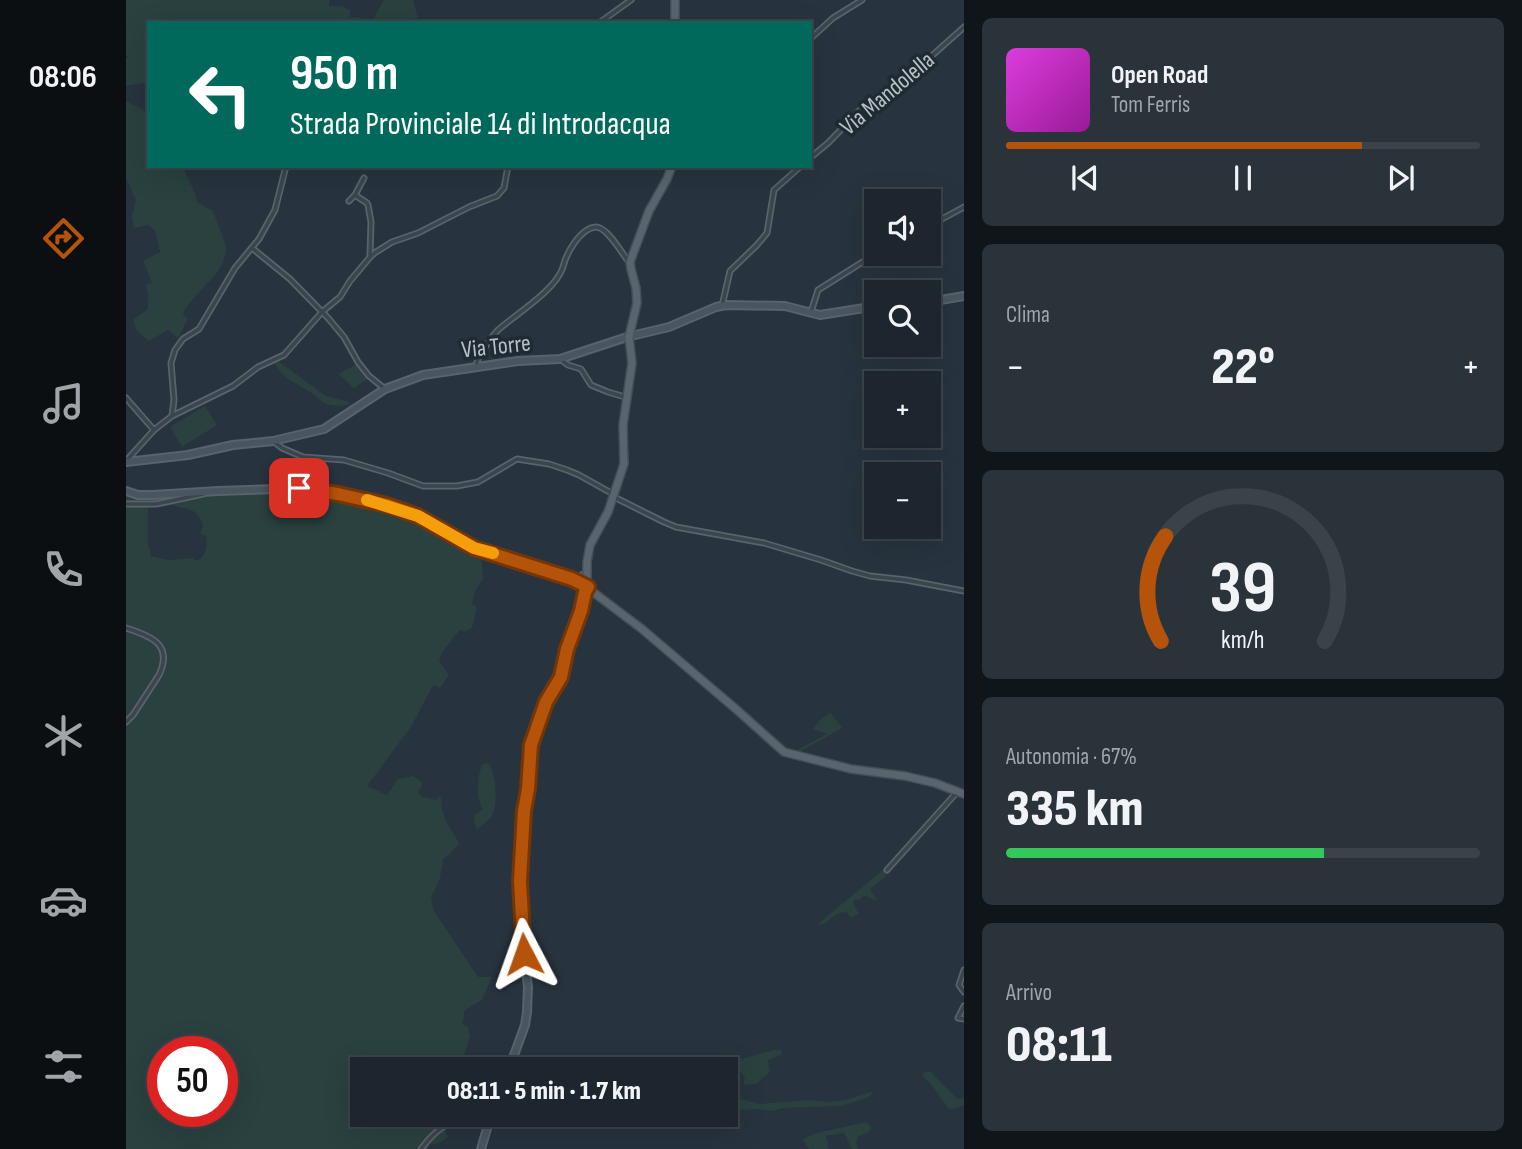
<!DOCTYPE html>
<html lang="it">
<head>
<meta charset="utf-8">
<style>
  :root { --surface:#1d262e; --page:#2a323a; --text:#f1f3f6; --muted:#a0a5aa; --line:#3b434a; --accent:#b45309 }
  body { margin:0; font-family:"Sofia Sans Condensed",sans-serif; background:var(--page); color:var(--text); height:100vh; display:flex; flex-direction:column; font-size:26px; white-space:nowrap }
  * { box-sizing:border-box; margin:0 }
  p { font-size:23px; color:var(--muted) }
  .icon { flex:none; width:38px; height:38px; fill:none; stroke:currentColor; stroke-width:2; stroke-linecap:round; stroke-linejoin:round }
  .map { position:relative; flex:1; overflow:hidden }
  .drawer { display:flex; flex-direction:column; gap:18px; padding:18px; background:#101519; width:558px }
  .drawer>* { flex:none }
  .guide { position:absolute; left:21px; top:21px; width:665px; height:147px; border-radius:0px; box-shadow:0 7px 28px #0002,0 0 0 2px var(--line); background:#00695c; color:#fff; overflow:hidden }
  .controls { position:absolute; left:738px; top:189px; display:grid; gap:14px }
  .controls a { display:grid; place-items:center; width:77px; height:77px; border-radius:0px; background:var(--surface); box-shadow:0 7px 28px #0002,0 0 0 2px var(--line); font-size:35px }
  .speed { position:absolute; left:21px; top:1036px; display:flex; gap:14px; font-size:35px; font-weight:700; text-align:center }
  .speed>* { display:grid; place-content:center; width:91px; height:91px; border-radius:50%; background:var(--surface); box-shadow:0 7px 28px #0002,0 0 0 2px var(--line); line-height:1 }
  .speed .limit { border:10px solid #d22; background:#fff; color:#111 }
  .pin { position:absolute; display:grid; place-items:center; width:60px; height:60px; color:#fff; margin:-30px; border-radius:14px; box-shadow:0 4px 10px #0006 }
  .me { position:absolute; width:77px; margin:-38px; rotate:356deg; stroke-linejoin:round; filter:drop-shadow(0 0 5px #0008) }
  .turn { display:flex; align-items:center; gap:24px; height:147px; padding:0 28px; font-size:32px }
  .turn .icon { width:91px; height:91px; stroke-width:2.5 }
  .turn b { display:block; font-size:49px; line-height:60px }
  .big { font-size:52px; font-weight:800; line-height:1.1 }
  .drawer .tile { flex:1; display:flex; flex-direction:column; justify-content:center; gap:10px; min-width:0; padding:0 24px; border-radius:10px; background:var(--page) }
  .drawer .dial { align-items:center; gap:0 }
  .dial svg { height:182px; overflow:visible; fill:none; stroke:var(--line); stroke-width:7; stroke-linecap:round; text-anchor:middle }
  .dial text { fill:var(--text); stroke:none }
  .song { display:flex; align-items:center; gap:21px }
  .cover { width:84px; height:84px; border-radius:10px; background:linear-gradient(135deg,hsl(300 70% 55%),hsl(300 70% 35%)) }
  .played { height:7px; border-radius:4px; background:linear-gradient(90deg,var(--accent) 75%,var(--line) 75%) }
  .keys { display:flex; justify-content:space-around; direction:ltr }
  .heat { display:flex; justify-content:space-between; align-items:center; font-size:38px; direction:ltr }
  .charge { height:10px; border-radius:5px; background:linear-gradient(90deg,#34c759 67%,var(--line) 0) }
  .trip { position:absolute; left:224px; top:1057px; width:388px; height:70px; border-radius:0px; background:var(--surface); box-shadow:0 7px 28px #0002,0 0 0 2px var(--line); font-weight:800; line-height:70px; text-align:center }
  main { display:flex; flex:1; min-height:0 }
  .dock { display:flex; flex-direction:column; width:126px; justify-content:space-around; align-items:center; background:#0c0f12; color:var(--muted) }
  .dock .icon { width:49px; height:49px }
  .dock .on { color:var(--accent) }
  .dock b { font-size:32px; color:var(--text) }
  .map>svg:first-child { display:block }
</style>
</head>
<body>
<main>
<nav class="dock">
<b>08:06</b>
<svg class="icon on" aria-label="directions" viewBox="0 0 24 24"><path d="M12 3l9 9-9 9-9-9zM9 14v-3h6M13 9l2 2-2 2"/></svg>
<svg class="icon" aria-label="music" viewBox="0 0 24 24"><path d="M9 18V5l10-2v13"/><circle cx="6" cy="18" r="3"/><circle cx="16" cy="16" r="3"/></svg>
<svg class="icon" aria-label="phone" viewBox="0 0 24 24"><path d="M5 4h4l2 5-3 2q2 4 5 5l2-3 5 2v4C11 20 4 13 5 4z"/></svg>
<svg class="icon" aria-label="climate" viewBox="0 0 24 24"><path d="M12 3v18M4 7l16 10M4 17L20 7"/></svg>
<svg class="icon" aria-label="car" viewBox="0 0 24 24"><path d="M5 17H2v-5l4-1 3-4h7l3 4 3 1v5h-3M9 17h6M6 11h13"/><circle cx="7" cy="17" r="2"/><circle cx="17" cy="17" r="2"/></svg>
<svg class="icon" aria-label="filters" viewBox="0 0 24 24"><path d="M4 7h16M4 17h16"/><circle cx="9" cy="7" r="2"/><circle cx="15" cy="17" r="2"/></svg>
</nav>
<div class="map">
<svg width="838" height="1149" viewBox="0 0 838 1149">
  <rect width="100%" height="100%" fill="#27333e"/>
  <g fill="#2a4140" fill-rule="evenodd">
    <polygon points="0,0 203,0 203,6 216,6 224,10 224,17 247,19 258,0 287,0 292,18 262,23 23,23 23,82 0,86 0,58 3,56 0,55"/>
    <path d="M 0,101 L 17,110 L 23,117 L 23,166 L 56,166 L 67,189 L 72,203 L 87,211 L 100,246 C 101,275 68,290 57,314 L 62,319 L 52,338 L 42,330 L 23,341 L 11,331 L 7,320 L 22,309 L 22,294 L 20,284 L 26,283 L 17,261 L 34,252 L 29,231 L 22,225 L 8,228 L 6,217 L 10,200 L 0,178 Z"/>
    <path d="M 152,361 L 200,396 L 223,402 L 223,404 C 216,406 208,406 201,404 C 195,402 192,398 187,394 C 176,386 152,377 149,362 Z"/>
    <polygon points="231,364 243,378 228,388 212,374"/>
    <polygon points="79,406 91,425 56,447 44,427"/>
    <path d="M 182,488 L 212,494 L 292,516 L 352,549 L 356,564 L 357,579 L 349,591 L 346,604 L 350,606 L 350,612 L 346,628 L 338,632 L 335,630 L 332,632 L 316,653 L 313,661 L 323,675 L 314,688 L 309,685 L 306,687 L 285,727 L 241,786 L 261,795 L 272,779 L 287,776 L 297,783 L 292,793 L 297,797 L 304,798 L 310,800 L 313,796 L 315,798 C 316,821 323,824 333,843 L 325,853 L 317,859 L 314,878 L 305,898 L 308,911 L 352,977 L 366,977 L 356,1000 L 339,1010 L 336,1024 L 342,1027 L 344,1036 L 334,1068 L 335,1069 L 236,1069 L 236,1115 L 326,1115 L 334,1127 L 318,1130 L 322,1137 L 313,1143 L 304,1145 L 301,1149 L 0,1149 L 0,494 L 2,492 L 12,495 ZM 45,505 C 61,510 70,506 77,525 L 74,533 L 80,536 C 81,547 81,552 73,560 L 68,560 L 67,558 L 43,560 L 24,556 L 25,552 L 22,546 L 22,508 ZM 37,1052 L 96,1052 L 96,1111 L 37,1111 Z"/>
    <polygon points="704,712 716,728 670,754 665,753 701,734 687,729 694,720"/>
    <path d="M 362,763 C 370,772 372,801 367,813 C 365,820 356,825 351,829 L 348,822 L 349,815 L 357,809 C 350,799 351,777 356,765 Z"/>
    <path d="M 757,870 L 763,872 L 756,880 L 744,889 L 752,901 C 743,900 740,891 733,900 L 729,899 L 727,903 L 733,914 L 725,918 L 721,912 C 711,911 704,921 695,925 L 693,923 Z"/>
    <path d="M 648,1050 L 655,1050 L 656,1053 L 655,1055 L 642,1060 L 644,1072 L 630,1084 L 619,1085 L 617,1081 L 619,1079 C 617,1072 606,1068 612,1060 Z"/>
    <polygon points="799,1072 805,1072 831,1099 838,1098 838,1105 831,1108 823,1109 804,1083 796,1076"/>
    <polygon points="600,1089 609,1104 615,1099 634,1104 683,1100 703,1102 720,1100 748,1091 743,1097 715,1106 658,1108 646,1111 631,1109 600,1111"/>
    <polygon points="739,1122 745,1126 744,1131 732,1137 730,1143 733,1149 726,1149 718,1133 700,1136 703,1149 683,1149 677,1139 687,1134"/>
  </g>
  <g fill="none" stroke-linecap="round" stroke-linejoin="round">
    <g stroke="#59636b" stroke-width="7">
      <g id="minor">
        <polyline points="473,23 505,0"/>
        <polyline points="684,39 707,18 736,0"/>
        <polyline points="684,158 702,143 737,107 800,61 838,27"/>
        <polyline points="229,195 241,203 242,205 245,222 244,256"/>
        <polyline points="223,201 229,195 238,178"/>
        <polyline points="803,226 838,207"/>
        <polyline points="126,248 164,279 202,318 218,337 232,362 243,376 259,389"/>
        <polyline points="596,306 604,271 631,245 641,233 648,190 675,166"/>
        <polyline points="685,312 692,290 751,253"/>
        <polyline points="434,359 442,365 455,369 465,385 482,392 499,397"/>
        <path d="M 350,366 C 351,359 355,354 359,347 C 363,342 367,335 372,330 C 390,314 430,290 437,267 C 440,254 454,228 470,227 C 481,227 496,253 502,261"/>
        <polyline points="0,398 28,430"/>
        <polyline points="46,416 107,386 132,367 158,355 196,312 214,297 224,281 245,256 250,252 266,242 292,233 343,207 371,196 378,188 382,166"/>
        <polyline points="147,441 156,448 177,457 218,460 262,473 297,486 331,486 352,482 391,459 423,464 441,470 453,475 487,494"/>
        <polyline points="0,461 28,430 46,416 48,400 45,363 49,350 57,339 73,329 109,268 133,239 149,210 160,166"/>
        <polyline points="488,497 538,522 550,527 638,543 695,560 726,571 744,576 780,580 838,591"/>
        <polyline points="0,504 30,504 77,494"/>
        <path d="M 0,628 C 23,636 48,643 33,675 L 7,715 L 0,722"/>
        <polyline points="761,870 832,791"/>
        <polyline points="838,970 833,985 838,992"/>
        <polyline points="838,1006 832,1018 838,1019"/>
        <path d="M 295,1149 C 315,1122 330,1117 364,1118"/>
      </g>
    </g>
    <g stroke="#59636b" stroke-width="10">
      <g id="secondary">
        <polyline points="803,302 838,296"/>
        <polyline points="0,462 62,455 107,445 147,441 198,429 259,389 297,375 392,361 434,359 501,337 543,327 590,307 600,305 659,306 694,315 751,306"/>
        <polyline points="0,491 12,495 27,495 92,491 182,488 212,494 261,505 292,516 348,548 446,579 456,577 461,573"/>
        <polyline points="383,1069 399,1025 401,1012 402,987 398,954 394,881 398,811 402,789 405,745 420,702 435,677 441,649 455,610 459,592 462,587 446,579"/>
        <polyline points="355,1149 365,1115"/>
      </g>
    </g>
    <g stroke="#444e57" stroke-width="10">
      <g id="primary">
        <polyline points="549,0 549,23"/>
        <polyline points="546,166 541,179 523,211 504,262 505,269 510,288 511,303 503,337 506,363 497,425 498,464 482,512 464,545 461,562 461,583 463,589 516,629 611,710 658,752 725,769 779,776 809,783 838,794"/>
      </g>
    </g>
    <use href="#minor" stroke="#3b454e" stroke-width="3.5"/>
    <use href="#secondary" stroke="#495560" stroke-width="6"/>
    <use href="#primary" stroke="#59646e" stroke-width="7"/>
  </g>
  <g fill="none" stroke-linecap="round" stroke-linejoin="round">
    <g stroke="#753606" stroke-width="18">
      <polyline id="route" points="173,488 212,494 261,505 292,516 348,548 446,579 462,587 459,592 455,611 441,649 435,677 420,702 405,745 402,789 398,811 394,881 398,954"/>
    </g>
    <use href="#route" stroke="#b45309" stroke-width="12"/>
    <polyline stroke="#f59e0b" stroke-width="12" points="241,500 292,516 348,548 367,553"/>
  </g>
  <g text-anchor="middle" stroke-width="7" stroke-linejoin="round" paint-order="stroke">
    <g font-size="24" fill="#b7c0c8" stroke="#202a33">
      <text transform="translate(761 93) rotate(-40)" y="8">Via Mandolella</text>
      <text transform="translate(370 346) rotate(-6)" y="8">Via Torre</text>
    </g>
  </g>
</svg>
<div class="controls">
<a><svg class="icon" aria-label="sound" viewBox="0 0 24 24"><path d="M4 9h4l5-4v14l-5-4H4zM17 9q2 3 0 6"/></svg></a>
<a><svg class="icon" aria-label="search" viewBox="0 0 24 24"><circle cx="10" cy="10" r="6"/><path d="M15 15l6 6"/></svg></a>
<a>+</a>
<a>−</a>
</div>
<div class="speed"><div class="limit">50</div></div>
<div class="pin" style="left:173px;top:488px;background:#d93025"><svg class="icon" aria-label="arrive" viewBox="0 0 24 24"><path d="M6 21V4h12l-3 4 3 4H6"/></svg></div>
<svg class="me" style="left:398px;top:954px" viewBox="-20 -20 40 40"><path d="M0-17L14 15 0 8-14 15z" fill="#b45309" stroke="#fff" stroke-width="4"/></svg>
<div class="trip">08:11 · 5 min · 1.7 km</div>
<div class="guide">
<div class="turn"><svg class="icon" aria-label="left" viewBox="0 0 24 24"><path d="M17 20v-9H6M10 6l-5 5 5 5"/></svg><div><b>950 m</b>Strada Provinciale 14 di Introdacqua</div></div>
</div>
</div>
<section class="drawer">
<div class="tile">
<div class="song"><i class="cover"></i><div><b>Open Road</b><p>Tom Ferris</p></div></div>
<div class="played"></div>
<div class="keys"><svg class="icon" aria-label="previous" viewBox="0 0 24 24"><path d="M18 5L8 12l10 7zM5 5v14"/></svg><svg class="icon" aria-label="pause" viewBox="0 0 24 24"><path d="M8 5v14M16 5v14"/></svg><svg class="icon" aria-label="next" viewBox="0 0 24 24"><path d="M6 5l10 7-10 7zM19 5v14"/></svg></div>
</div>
<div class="tile"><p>Clima</p>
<div class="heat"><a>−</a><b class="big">22°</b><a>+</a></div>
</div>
<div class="tile dial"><svg viewBox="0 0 100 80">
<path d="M14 69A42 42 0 1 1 86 69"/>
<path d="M14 69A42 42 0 0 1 16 23" stroke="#b45309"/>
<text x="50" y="56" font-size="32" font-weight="700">39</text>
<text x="50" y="72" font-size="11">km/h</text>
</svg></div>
<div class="tile"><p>Autonomia · 67%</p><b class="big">335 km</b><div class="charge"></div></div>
<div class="tile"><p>Arrivo</p><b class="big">08:11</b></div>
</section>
</main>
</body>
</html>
